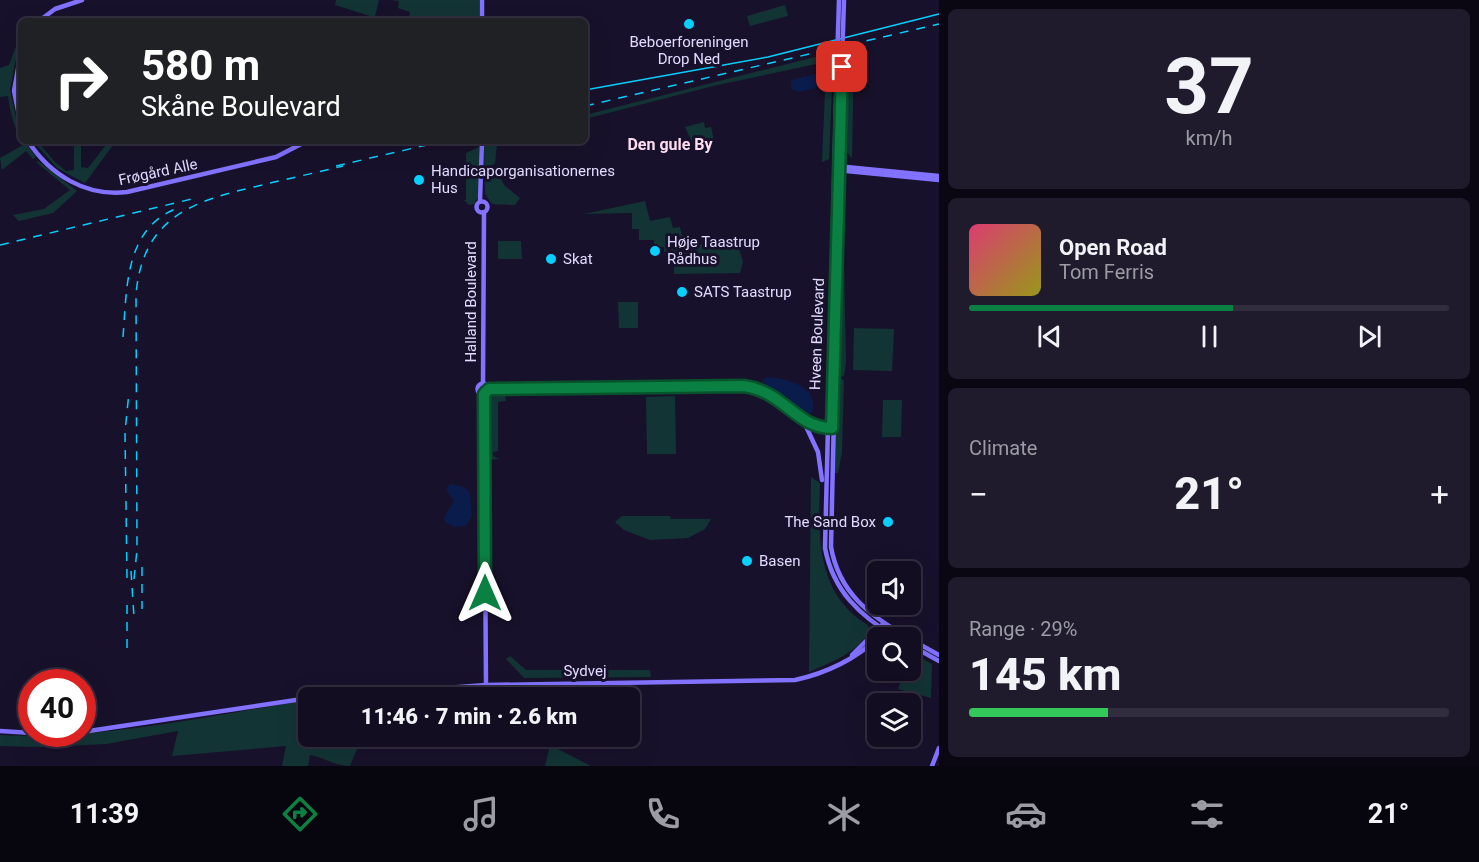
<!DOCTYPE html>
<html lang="en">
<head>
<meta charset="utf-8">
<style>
  :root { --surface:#120d20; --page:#1f1b2d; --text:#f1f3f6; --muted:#9c9ca5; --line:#312d3e; --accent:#0b8043 }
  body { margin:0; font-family:Roboto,sans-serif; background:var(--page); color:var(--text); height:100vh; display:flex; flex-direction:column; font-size:22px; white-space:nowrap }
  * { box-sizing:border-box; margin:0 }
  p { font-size:20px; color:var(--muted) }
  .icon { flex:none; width:33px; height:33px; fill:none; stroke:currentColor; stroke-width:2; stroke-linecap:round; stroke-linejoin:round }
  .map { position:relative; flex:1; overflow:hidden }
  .sheet { display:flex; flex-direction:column; gap:9px; padding:9px; background:#0a0712; width:540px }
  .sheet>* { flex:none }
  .guide { position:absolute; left:18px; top:18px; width:570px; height:126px; border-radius:9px; box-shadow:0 6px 24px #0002,0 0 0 2px var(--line); background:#202124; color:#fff; overflow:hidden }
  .controls { position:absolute; left:867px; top:561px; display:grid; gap:12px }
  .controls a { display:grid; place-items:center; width:54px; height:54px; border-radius:9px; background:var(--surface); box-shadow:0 6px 24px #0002,0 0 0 2px var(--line); font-size:30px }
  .speed { position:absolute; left:18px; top:669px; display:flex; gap:12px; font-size:30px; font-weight:700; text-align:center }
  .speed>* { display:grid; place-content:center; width:78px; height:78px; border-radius:50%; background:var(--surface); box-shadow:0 6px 24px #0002,0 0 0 2px var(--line); line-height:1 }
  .speed .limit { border:9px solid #d22; background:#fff; color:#111 }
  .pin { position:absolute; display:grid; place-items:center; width:51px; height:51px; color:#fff; margin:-26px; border-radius:12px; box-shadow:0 3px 9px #0006 }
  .me { position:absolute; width:66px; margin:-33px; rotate:0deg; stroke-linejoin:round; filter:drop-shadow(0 0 4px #0008) }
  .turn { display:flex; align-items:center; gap:21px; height:126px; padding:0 24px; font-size:27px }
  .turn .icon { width:78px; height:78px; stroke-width:2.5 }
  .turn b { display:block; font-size:42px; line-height:51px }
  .big { font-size:45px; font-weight:800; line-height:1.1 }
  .sheet .tile { flex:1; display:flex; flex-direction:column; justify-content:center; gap:9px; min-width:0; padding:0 21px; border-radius:9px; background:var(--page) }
  .sheet .dial { align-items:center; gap:0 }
  .dial b { font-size:78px; line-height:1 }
  .song { display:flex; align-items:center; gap:18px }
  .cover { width:72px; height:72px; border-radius:9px; background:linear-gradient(135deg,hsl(340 70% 55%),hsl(60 70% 35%)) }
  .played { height:6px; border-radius:3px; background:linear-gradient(90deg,var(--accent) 55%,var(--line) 55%) }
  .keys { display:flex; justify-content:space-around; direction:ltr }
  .heat { display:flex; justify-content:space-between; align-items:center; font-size:33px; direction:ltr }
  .charge { height:9px; border-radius:4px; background:linear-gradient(90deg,#34c759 29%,var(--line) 0) }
  .trip { position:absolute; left:298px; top:687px; width:342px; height:60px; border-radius:9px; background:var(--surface); box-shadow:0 6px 24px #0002,0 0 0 2px var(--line); font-weight:800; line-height:60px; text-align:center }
  .tab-bar { display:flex; height:96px; justify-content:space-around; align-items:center; background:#07050d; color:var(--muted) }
  .tab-bar .icon { width:42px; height:42px }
  .tab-bar .active { color:var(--accent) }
  .tab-bar b { font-size:27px; color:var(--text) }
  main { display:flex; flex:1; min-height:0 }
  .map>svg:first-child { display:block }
</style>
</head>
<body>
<main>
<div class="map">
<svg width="939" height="766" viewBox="0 0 939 766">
  <rect width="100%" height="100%" fill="#18112b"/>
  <g fill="#133435">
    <polygon points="336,0 379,0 375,16 370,16 335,5"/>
    <polygon points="391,0 479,0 479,16 473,21 408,21 410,12 398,8 399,1"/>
    <polygon points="785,5 788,16 750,26 747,16"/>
    <path d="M 21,33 L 10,90 L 21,141 L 24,141 L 36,157 L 33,159 L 26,151 L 2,170 L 0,158 L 23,145 C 15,129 10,114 8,96 L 0,97 L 0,68 L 9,65 Z"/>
    <polygon points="854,50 852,158 844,149 847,52"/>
    <polygon points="823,55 821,63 713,86 585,119 585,115"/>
    <polygon points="833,65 829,159 822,162 826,68"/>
    <polygon points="704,122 705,128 711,127 715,145 691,151 691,140 685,127"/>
    <polygon points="33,141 37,141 55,162 66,171 74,170 74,141 81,141 81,167 88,168 109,141 116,141 85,183 57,168"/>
    <polygon points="511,141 497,145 495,163 489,168 491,173 498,173 504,185 520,198 515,205 492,204 485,194 484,145"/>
    <polygon points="479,147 480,193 474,204 469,205 464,200 466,200 466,153"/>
    <polygon points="38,161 77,191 53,213 19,221 13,215 44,209 70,190 36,162"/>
    <polygon points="645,201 650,221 670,217 673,228 680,227 685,248 708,243 710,248 737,242 743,262 740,273 674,274 674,252 664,252 664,247 654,247 654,240 639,240 639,229 632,229 632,213 584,214"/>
    <polygon points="498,241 521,241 522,259 498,259"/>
    <polygon points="844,265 846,362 844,376 840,377 844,381 842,452 838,473 834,473 839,266"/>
    <polygon points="618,302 638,302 638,328 619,328"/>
    <polygon points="854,328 894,329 892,371 853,370"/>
    <polygon points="494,394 505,395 506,401 498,402 498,451 493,452 493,456 499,459 489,460 489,400"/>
    <polygon points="675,396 676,454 647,454 646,397"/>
    <polygon points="883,400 902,400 901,437 882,437"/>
    <path d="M 811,477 L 820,483 C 818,536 816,594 868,625 L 869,631 C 858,653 831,662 809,672 Z"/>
    <polygon points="622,516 670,516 671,519 711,519 705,529 688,538 650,540 624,530 615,522"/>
    <polygon points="911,652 932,664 931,698 898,689 905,671 910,670"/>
    <polygon points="510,656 526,670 650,670 651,677 524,678 506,659"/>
    <path d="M 309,700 L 309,736 L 362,737 L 350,766 C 335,766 325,758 310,755 L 308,766 L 282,766 L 286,746 L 172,756 L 178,731 L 106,744 L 45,747 L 0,746 L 0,735 C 104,740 207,716 309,700 Z"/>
    <polygon points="550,745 591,766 545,766"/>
  </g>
  <g fill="#0a1c4b">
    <polygon points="816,74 818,76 816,88 799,92 791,89 791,80"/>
    <path d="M 768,377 C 787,379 820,386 812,413 L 806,414 L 789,398 L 763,383 L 763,379 Z"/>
    <polygon points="450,484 464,487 470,493 472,516 466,526 454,527 445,522 444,517 454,501 446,489"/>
  </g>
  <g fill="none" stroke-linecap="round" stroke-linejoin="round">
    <polyline stroke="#0a1c4b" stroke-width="1.5" points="165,21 173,19"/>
    <g stroke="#8272ff" stroke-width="4.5">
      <polyline points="482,0 482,20"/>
      <polyline points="39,21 55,9 82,0"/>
      <polyline points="21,52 14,91 21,125"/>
      <path d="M 842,62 L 831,547 C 839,593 870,616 909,638"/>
      <path d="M 837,64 L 825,548 C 833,591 860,616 897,638"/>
      <path d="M 28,141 C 50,175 86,197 127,192 L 276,157 L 307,141"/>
      <polyline points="836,166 939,176"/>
      <polyline points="836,170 939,180"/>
      <polyline points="480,201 482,141"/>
      <circle cx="482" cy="207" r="5.5"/>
      <polyline points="483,383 484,212"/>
      <circle cx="483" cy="389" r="5.5"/>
      <polyline points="489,389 744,386 774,395 808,423 828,428"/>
      <polyline points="484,394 486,685"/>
      <polyline points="803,420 818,452 822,480"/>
      <polyline points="910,639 939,655"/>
      <polyline points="910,645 939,661"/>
      <polyline points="852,655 882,625"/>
      <path d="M 311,698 L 486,685 L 795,680 C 827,673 854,660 878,638"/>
      <polyline points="0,731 32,733"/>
      <polyline points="82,732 309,698"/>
      <polyline points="38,734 43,734"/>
      <polyline points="932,766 939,748"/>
    </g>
    <polyline stroke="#07d0ff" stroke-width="1.5" points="585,90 768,57 939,14"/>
    <g stroke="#07d0ff" stroke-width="1.5" stroke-dasharray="9 8" stroke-linecap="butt">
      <polyline points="585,106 939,24"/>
      <polyline points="336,166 444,141"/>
      <polyline points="0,245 196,198"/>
      <path d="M 123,337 C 127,289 124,228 178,208"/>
      <polyline points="142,567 142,609"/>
      <polyline points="131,571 134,617"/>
      <polyline points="127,578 125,432 129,392"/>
      <path d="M 134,579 L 137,550 L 136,294 C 143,217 193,201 258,186 C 286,179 315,173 343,166"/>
      <polyline points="127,605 127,651"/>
    </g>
    <g stroke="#8272ff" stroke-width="4.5">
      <polyline points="842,62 844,0"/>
      <polyline points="837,64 839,0"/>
    </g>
  </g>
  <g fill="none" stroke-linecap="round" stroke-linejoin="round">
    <g stroke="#07532c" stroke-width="15">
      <path id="route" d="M 485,593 L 484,394 L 489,389 L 744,386 C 785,392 796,428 832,428 L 842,67"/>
    </g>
    <use href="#route" stroke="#0b8043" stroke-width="10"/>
  </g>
  <g fill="#07d0ff" stroke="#18112b" stroke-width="2">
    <circle cx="689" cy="24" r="6"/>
    <circle cx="419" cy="180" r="6"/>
    <circle cx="655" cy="251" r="6"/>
    <circle cx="551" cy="259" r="6"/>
    <circle cx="682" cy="292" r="6"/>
    <circle cx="888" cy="522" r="6"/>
    <circle cx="747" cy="561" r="6"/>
  </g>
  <g text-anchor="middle" stroke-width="6" stroke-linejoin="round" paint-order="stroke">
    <g font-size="15" fill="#e2dbff" stroke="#18112b" text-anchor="start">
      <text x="689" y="47" text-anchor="middle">Beboerforeningen<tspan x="689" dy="17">Drop Ned</tspan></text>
      <text x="431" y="176">Handicaporganisationernes<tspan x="431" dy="17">Hus</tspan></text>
      <text x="667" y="247">Høje Taastrup<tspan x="667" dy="17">Rådhus</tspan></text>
      <text x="563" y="264">Skat</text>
      <text x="694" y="297">SATS Taastrup</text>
      <text x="876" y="527" text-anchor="end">The Sand Box</text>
      <text x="759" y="566">Basen</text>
    </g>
    <g font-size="15" fill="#e2dbff" stroke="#18112b">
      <text transform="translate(158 172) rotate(-12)" y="5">Frøgård Alle</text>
      <text transform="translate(471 302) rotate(-90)" y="5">Halland Boulevard</text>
      <text transform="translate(817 334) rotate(-88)" y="5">Hveen Boulevard</text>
      <text x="585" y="676">Sydvej</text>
    </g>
    <g font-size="16" font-weight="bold" fill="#ffddf0" stroke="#18112b">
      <text x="670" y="150">Den gule By</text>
    </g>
  </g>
</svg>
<div class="controls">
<a><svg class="icon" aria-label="sound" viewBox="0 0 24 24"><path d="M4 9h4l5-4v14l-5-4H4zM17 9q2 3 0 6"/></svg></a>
<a><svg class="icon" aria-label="search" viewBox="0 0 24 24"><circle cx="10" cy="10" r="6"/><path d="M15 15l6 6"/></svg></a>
<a><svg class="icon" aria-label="layers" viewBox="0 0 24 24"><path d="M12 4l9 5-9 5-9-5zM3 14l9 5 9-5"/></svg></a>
</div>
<div class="speed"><div class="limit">40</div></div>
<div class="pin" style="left:842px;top:67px;background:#d93025"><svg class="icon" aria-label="arrive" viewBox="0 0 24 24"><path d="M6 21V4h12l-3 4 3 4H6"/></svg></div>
<svg class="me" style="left:485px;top:593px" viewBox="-20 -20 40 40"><path d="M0-17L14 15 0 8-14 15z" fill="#0b8043" stroke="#fff" stroke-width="4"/></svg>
<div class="trip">11:46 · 7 min · 2.6 km</div>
<div class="guide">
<div class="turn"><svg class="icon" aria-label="right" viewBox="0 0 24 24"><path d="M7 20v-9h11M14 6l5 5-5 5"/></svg><div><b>580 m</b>Skåne Boulevard</div></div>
</div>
</div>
<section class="sheet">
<div class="tile dial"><b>37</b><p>km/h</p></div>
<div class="tile">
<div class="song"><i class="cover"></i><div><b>Open Road</b><p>Tom Ferris</p></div></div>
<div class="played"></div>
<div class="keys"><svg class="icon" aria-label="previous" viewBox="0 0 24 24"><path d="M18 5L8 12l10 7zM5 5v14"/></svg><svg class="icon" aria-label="pause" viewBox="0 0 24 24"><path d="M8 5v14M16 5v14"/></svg><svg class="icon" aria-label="next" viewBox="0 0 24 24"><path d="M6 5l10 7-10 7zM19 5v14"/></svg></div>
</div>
<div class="tile"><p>Climate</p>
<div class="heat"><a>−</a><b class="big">21°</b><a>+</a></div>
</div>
<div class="tile"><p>Range · 29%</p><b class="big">145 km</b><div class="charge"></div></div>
</section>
</main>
<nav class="tab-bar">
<b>11:39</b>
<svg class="icon active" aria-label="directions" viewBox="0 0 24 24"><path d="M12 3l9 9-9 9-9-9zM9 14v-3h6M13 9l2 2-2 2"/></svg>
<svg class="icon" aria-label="music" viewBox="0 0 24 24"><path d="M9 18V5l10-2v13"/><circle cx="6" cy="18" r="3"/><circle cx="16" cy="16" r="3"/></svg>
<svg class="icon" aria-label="phone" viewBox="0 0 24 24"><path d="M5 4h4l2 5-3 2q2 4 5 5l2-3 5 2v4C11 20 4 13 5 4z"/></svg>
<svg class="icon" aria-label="climate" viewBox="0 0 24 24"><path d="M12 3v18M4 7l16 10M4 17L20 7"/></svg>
<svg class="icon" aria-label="car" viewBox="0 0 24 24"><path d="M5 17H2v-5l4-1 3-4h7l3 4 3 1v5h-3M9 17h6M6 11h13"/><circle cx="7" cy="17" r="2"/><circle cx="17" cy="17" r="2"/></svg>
<svg class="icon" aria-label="filters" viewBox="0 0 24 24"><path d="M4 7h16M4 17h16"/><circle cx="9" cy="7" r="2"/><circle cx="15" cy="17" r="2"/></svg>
<b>21°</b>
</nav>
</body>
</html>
